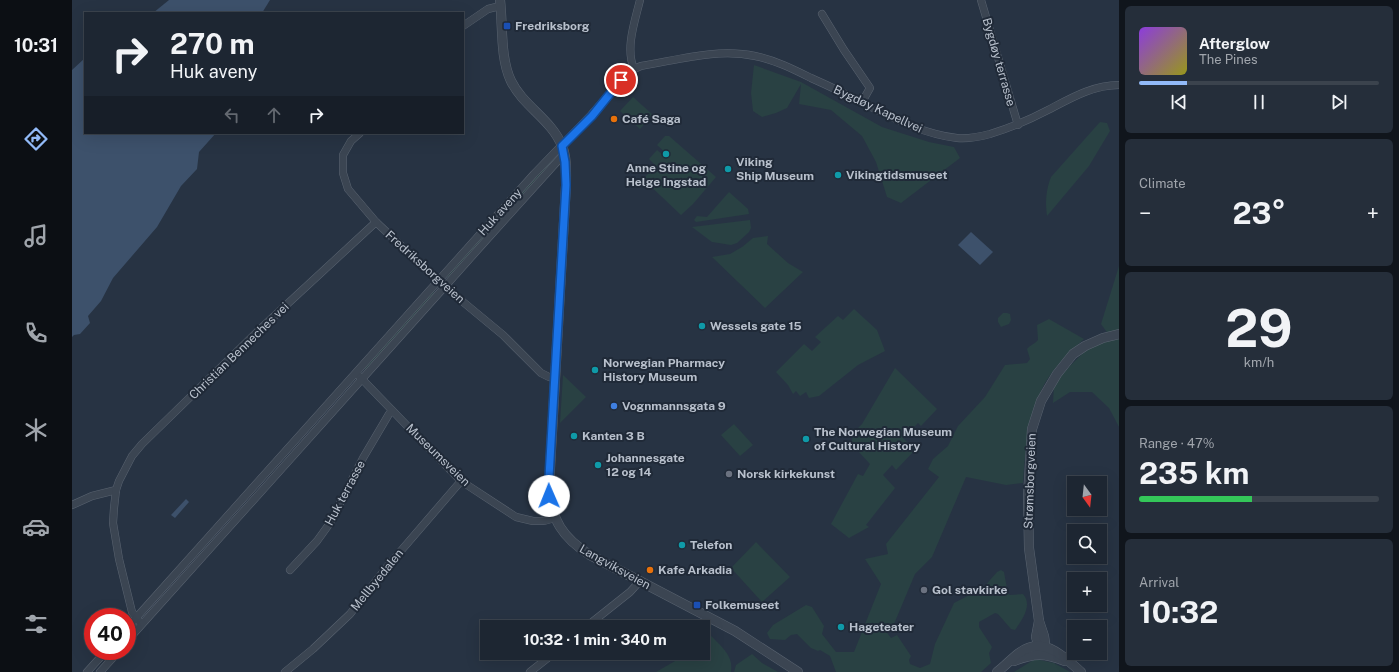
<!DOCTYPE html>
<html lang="en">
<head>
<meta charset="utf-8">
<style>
  body { margin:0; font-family:"Public Sans",sans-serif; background:#252e3a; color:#f1f3f6; height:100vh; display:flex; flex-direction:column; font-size:15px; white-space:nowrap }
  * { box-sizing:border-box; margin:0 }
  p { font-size:13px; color:#a0a5ac }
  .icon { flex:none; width:22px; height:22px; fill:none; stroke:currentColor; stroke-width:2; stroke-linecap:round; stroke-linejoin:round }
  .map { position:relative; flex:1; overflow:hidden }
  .panel { display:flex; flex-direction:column; gap:6px; padding:6px; background:#10151c; width:280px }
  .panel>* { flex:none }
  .banner { position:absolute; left:12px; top:12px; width:380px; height:122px; border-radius:0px; box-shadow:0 4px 16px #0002,0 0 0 1px #3b434d; background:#1d2632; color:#f1f3f6; overflow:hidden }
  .needle { width:26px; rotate:165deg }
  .tools { position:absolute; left:995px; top:476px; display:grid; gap:8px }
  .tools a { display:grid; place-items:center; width:40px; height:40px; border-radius:0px; background:#1d2632; box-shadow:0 4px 16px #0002,0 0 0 1px #3b434d; font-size:20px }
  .speed { position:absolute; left:12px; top:608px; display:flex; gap:8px; font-size:20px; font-weight:700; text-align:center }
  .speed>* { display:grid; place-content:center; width:52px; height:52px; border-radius:50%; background:#1d2632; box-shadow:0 4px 16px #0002,0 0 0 1px #3b434d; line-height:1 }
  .speed .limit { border:6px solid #d22; background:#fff; color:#111 }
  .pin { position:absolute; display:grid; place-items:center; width:34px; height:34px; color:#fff; margin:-17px; border:2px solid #fff; border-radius:50%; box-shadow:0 1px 4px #0007 }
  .me { position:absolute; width:44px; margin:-22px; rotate:359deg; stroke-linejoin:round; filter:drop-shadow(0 0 3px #0008) }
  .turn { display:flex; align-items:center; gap:14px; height:84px; padding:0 20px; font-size:18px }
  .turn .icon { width:52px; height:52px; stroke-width:2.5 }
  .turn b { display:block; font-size:28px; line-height:34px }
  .lanes { display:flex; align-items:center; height:38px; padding:0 20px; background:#0003; justify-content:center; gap:20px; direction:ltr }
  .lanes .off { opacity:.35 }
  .big { font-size:30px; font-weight:700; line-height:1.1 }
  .panel .widget { flex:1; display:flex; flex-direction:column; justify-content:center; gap:6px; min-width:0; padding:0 14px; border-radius:6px; background:#252e3a }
  .panel .dial { align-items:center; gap:0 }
  .dial b { font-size:52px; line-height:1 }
  .song { display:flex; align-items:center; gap:12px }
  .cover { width:48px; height:48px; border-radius:6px; background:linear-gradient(135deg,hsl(270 70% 55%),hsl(60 70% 35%)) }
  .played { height:4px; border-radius:2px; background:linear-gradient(90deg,#92baf8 20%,#3b434d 20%) }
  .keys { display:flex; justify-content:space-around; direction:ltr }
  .heat { display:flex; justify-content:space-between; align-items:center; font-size:22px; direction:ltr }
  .charge { height:6px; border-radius:3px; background:linear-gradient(90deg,#34c759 47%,#3b434d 0) }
  .trip { position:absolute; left:408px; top:620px; width:230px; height:40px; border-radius:0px; background:#1d2632; box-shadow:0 4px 16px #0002,0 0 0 1px #3b434d; font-weight:700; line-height:40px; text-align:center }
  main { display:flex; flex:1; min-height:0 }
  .tab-bar { display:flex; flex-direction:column; width:72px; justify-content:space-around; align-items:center; background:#0c0f14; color:#a0a5ac }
  .tab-bar .icon { width:28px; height:28px }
  .tab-bar .active { color:#92baf8 }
  .tab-bar b { font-size:18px; color:#f1f3f6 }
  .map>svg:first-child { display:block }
  .green { fill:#294143 }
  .water { fill:#3d516b }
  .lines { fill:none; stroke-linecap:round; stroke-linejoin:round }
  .minor-casing { stroke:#596370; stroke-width:8 }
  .tertiary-casing { stroke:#596370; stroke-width:10 }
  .minor { stroke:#3b4552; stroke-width:7 }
  .tertiary { stroke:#3b4552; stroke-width:9 }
  .route-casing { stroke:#114b97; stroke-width:10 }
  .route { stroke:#1a73e8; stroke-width:7 }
  .transit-dot { fill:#1a4fb4; stroke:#202a38; stroke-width:1.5 }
  .food-dot { fill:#e8710a; stroke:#202a38; stroke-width:1.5 }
  .culture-dot { fill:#0f9aa8; stroke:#202a38; stroke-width:1.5 }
  .shop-dot { fill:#3f7fe0; stroke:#202a38; stroke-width:1.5 }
  .worship-dot { fill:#6b7280; stroke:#202a38; stroke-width:1.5 }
  .labels { text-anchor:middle; stroke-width:4; stroke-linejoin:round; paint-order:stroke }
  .poi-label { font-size:12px; font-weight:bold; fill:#b8c0cc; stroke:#202a38; text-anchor:start }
  .street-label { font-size:12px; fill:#b8c0cc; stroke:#202a38 }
</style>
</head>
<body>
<main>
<nav class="tab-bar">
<b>10:31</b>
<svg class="icon active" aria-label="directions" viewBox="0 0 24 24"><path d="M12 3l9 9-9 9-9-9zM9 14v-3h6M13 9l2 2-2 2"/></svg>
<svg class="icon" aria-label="music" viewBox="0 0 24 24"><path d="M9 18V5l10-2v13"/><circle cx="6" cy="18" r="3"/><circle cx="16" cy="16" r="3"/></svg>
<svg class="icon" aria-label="phone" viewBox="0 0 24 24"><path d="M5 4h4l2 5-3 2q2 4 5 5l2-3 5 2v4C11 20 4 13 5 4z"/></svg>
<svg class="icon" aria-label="climate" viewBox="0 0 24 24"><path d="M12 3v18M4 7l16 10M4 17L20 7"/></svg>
<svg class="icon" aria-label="car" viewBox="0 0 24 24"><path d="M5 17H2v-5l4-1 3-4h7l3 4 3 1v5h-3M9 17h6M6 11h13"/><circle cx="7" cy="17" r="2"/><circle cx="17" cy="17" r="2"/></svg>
<svg class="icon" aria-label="filters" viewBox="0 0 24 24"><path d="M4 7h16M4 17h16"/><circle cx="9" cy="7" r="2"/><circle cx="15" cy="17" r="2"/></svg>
</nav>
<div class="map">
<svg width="1047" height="672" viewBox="0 0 1047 672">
  <rect width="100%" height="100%" fill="#273343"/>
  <g class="green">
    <path d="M682 65 729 82 810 127 857 142 882 147 888 158 829 203 815 197 804 162 790 136 759 110 727 104 729 84 715 108 704 113 690 117 681 111 679 93Z"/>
    <path d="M561 97 581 115 568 129 548 111Z"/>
    <path d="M1028 122 1035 123 1038 131 1017 166 975 216C973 202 974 190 979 177Z"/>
    <path d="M593 136H597L644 177 621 204 609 215 571 179 584 166 577 159 585 150 593 157 595 154 585 145Z"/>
    <path d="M477 162 479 163 376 277 375 276Z"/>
    <path d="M657 192 676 209 677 214 624 222 622 220 625 216 635 217Z"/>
    <path d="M678 220 679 228 677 232 665 243 659 245 640 242 620 227Z"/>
    <path d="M696 236 695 244 716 263 731 272 693 308 640 257 658 254 670 247 681 238Z"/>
    <path d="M1047 266V427L1037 408 1020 392H998L981 403 982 385 989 375 1013 351 1039 338 1029 324Z"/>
    <path d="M361 292 363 293 293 370V368Z"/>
    <path d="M782 309 805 330 813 351 786 365 747 396 737 398 734 392 728 396 724 391 721 394 716 385 704 372 732 344 740 351 749 342 743 337 766 316 771 320Z"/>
    <path d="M931 313H935L938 314 939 320 937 324 929 327 926 322V318Z"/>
    <path d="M977 319 1012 339C998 352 983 366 973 383 957 412 953 450 951 483L934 485 894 477 860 557 843 574 822 624 813 630 819 638 825 635 839 656 837 660 838 664 848 668 858 664 863 644 882 603 911 588 925 572 929 570 932 572 936 594 938 595 951 594C961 605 950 620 943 630L939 629 926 614 923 613 907 622V627L920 647 917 653 919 663 909 672H764L758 656 748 650 746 651 739 648 725 634 719 635 713 640 698 639 695 633 701 625 734 605 740 607 752 626 750 634 764 652H782L809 584 793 559 816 554 814 544 867 477 856 469 861 459 876 446 886 426 913 397 933 365 955 363 958 359 955 349C958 345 963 344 966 340L965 325Z"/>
    <path d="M823 368 865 409 849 426 846 423 831 438 843 450 824 470 820 465 811 475 823 488 794 525 797 527 777 538 759 524 786 474 791 476 798 464 786 451 778 448 782 432 790 424Z"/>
    <path d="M491 375 514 397 488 423Z"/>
    <path d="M662 424 681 445 668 456 649 435Z"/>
    <path d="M684 542 718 577 690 602 659 568Z"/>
    <path d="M638 635C649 646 662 656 659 672H584L617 653H631V645Z"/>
    <path d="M680 654 690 663 706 672H662L664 665Z"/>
    <path d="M963 659 982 663 998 672H942Z"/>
  </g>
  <g class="water">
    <path d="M97 0H198L190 13H81Z"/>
    <path d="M13 58V133H144L127 152 125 169 109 186 85 227 41 278 29 301 16 316 18 323 8 334 2 335 0 337V70Z"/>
    <path d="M899 232 921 252 908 265 886 245Z"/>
    <path d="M114 499 117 502 103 518 99 515Z"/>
  </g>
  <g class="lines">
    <defs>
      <g id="minor">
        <path d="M909 0 946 125"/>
        <path d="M750 14 772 50 798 88 790 102"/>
        <path d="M391 26 416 9 428 6"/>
        <path d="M562 69C553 48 563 21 568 0"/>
        <path d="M288 133 279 141 271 155V173L276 189 304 222 373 287 431 335 469 373 477 377 483 378"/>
        <path d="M287 376 344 435 389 481 444 517 461 521H472L483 518"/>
        <path d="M0 505 20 496 44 490"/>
        <path d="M218 570 245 541 258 523 291 458 317 414 320 411"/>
        <path d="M67 621 60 612 47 559 41 523 42 508 44 490 47 481 60 456 70 444 185 332 304 222"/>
        <path d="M514 627 558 592 568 581"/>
        <path d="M55 628 462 174 519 115 549 81 562 69 569 66C606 60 645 48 683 56 703 60 721 69 739 78 757 86 774 94 791 103 821 118 851 134 885 138 895 139 907 137 918 134 938 128 957 120 976 110 999 98 1021 85 1047 85"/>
        <path d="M55 641 368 292 409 246 492 154"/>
        <path d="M15 672 34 651"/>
        <path d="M28 672 47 651"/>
        <path d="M213 672 241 649 278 614 315 567 389 481"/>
        <path d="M458 672 482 653"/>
      </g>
      <g id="tertiary">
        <path d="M428 0C431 26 428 58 439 81 451 106 480 120 490 146 495 158 494 172 494 185L477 487C479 520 491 538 518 555L663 631 726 672"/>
        <path d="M967 621 964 637 968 651"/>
        <path d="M969 654 973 647V643L972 636 967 621 957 548 956 496 960 429 969 401 985 374 1001 354 1013 346 1031 338 1047 334"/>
        <path d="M942 661C962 653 973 653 993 661"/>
        <path d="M925 672C933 666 939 659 947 653 972 635 991 656 1009 672"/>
      </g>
    </defs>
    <use href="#minor" class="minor-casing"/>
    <use href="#tertiary" class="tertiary-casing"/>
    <use href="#minor" class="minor"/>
    <use href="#tertiary" class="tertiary"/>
  </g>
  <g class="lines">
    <defs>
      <path id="route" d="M477 496V477L494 185 493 162 490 146 520 116 549 80"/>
    </defs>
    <use href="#route" class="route-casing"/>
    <use href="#route" class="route"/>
  </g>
  <g class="transit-dot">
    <rect x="431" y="22" width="8" height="8" rx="2"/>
    <rect x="621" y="601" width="8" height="8" rx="2"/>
  </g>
  <g class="food-dot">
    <circle cx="542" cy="119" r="4"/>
    <circle cx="578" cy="570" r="4"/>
  </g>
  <g class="culture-dot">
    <circle cx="594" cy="154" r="4"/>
    <circle cx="656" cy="169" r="4"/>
    <circle cx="766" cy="175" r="4"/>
    <circle cx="630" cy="326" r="4"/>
    <circle cx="523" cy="370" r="4"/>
    <circle cx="502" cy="436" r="4"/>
    <circle cx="734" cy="439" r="4"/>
    <circle cx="526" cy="465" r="4"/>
    <circle cx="610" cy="545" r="4"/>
    <circle cx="769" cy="627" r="4"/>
  </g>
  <circle class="shop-dot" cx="542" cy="406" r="4"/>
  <g class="worship-dot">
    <circle cx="657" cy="474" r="4"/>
    <circle cx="852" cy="590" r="4"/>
  </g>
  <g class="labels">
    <g class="poi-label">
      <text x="443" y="30">Fredriksborg</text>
      <text x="550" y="123">Café Saga</text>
      <text x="664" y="166">Viking<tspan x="664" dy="14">Ship Museum</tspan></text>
      <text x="594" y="172" text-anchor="middle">Anne Stine og<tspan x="594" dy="14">Helge Ingstad</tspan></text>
      <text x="774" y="179">Vikingtidsmuseet</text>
      <text x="638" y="330">Wessels gate 15</text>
      <text x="531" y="367">Norwegian Pharmacy<tspan x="531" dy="14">History Museum</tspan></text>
      <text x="550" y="410">Vognmannsgata 9</text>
      <text x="742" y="436">The Norwegian Museum<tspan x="742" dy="14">of Cultural History</tspan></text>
      <text x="510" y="440">Kanten 3 B</text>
      <text x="534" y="462">Johannesgate<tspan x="534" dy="14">12 og 14</tspan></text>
      <text x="665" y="478">Norsk kirkekunst</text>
      <text x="618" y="549">Telefon</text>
      <text x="586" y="574">Kafe Arkadia</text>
      <text x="860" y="594">Gol stavkirke</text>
      <text x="633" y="609">Folkemuseet</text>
      <text x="777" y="631">Hageteater</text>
    </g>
    <g class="street-label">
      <text transform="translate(927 62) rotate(74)" y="4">Bygdøy terrasse</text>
      <text transform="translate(806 109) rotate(25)" y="4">Bygdøy Kapellvei</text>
      <text transform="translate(428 212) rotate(-48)" y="4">Huk aveny</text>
      <text transform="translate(353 267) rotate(42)" y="4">Fredriksborgveien</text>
      <text transform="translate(167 351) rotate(-44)" y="4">Christian Benneches vei</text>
      <text transform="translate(366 455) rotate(44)" y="4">Museumsveien</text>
      <text transform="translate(958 481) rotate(-88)" y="4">Strømsborgveien</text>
      <text transform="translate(273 493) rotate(-62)" y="4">Huk terrasse</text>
      <text transform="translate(543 567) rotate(29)" y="4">Langviksveien</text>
      <text transform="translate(305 580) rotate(-51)" y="4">Mellbyedalen</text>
    </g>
  </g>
</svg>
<div class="tools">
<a><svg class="needle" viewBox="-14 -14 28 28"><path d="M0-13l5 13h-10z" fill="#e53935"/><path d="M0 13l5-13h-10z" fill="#a0a5ac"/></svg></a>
<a><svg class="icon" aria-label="search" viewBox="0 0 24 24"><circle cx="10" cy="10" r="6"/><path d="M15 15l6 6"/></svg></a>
<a>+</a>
<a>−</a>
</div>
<div class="speed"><div class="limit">40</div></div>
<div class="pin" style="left:549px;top:80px;background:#d93025"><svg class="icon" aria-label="arrive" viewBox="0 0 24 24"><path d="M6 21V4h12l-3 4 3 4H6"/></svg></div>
<svg class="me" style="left:477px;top:496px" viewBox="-20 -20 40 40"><circle r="19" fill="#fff"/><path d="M0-13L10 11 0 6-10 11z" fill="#1a73e8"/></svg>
<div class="trip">10:32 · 1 min · 340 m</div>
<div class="banner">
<div class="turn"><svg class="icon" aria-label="right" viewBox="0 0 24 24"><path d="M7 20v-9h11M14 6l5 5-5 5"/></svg><div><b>270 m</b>Huk aveny</div></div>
<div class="lanes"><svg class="icon off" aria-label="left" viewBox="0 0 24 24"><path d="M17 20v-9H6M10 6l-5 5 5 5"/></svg><svg class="icon off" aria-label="ahead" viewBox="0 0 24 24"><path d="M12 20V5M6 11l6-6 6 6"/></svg><svg class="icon" aria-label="right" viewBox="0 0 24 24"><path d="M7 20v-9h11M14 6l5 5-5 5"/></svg></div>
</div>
</div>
<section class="panel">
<div class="widget">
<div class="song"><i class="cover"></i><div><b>Afterglow</b><p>The Pines</p></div></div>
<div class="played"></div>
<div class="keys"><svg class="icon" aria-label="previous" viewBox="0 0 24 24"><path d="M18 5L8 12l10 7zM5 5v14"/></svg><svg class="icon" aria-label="pause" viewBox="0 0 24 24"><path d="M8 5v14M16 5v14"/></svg><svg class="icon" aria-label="next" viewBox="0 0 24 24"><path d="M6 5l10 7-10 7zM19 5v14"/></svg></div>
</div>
<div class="widget"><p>Climate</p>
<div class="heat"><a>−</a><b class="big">23°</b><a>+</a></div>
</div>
<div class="widget dial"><b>29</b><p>km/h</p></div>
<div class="widget"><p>Range · 47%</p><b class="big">235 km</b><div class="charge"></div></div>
<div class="widget"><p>Arrival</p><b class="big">10:32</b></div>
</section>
</main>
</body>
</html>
